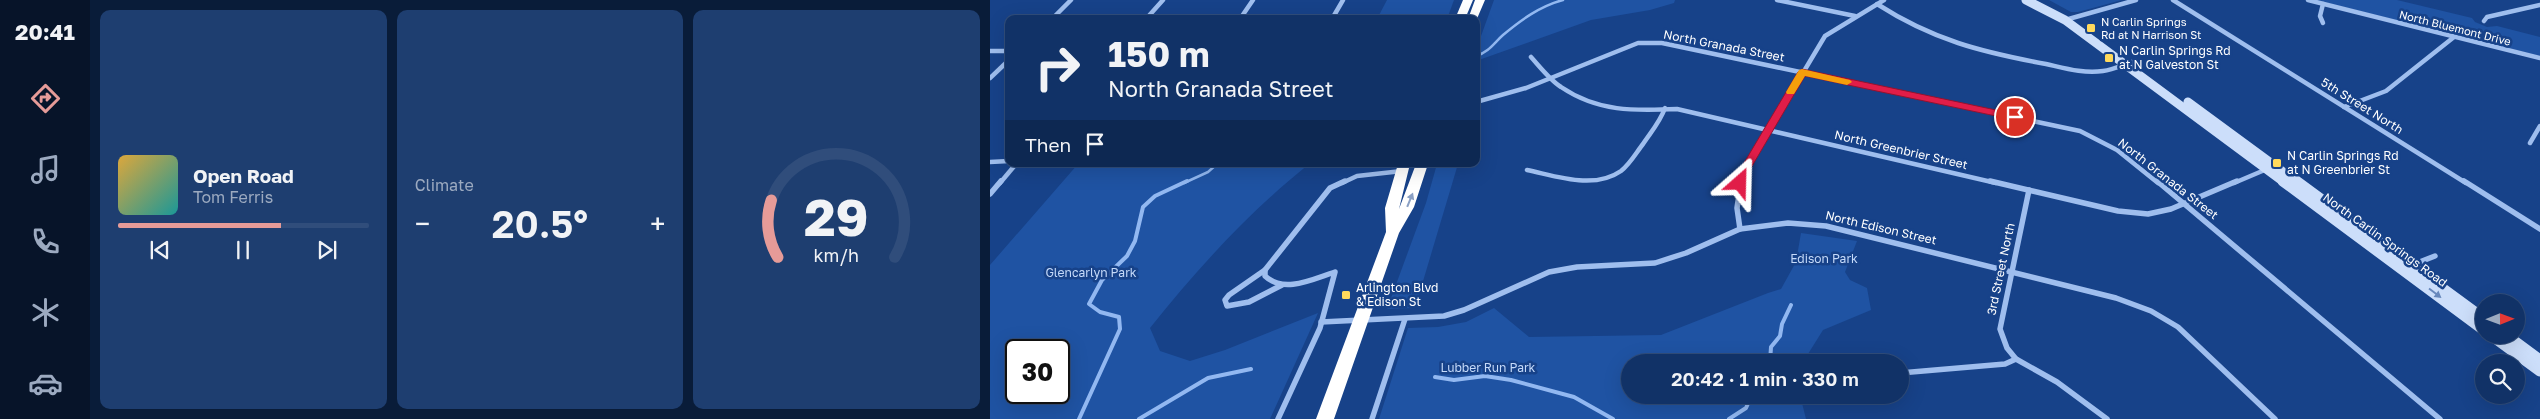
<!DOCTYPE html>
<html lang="en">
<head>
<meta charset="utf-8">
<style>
  body { margin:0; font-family:"Golos Text",sans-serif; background:#1e3e70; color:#f1f3f6; height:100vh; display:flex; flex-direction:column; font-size:19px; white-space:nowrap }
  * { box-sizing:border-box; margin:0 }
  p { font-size:16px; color:#9caac0 }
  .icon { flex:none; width:28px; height:28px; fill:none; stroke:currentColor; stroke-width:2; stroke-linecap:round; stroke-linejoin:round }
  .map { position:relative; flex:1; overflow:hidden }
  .sheet { display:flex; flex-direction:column; gap:10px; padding:10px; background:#091c39; width:900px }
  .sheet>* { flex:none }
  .hud { position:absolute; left:15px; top:15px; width:475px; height:152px; border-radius:10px; box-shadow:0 5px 20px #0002,0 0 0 1px #304d7b; background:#113267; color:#f1f3f6; overflow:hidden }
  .needle { width:32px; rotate:89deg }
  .fabs { position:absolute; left:1485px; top:294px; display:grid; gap:10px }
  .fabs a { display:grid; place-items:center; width:50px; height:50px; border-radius:50%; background:#113267; box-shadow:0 5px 20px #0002,0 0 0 1px #304d7b; font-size:25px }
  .speed { position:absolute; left:15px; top:339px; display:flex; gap:10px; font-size:25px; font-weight:700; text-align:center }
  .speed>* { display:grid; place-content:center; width:65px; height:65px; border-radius:50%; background:#113267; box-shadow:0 5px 20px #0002,0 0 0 1px #304d7b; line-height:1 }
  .speed .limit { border:2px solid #111; border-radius:8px; background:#fff; color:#111 }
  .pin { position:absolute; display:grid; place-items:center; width:42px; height:42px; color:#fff; margin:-21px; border:2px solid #fff; border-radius:50%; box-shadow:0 1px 5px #0007 }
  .me { position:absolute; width:55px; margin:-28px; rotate:25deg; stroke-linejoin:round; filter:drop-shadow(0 0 4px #0008) }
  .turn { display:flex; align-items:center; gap:18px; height:105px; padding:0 20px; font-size:22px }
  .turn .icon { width:65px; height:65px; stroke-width:2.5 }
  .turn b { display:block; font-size:35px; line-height:42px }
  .then { display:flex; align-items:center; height:48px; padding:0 20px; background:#0003; gap:10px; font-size:19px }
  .big { font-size:38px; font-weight:600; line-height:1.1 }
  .sheet .card { flex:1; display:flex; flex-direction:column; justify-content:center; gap:8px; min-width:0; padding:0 18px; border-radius:10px; background:#1e3e70 }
  .sheet .dial { align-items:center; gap:0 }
  .dial svg { height:130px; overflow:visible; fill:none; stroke:#304d7b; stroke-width:7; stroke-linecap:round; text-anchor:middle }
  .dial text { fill:#f1f3f6; stroke:none }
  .song { display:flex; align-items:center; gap:15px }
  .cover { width:60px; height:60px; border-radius:8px; background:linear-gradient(135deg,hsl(40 70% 55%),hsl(180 70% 35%)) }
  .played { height:5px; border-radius:2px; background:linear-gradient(90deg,#e69b98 65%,#304d7b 65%) }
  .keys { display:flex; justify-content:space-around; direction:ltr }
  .heat { display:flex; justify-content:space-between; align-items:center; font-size:28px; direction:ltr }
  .sheet .tiles { flex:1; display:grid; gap:10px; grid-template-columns:repeat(3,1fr) }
  .trip { position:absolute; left:631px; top:354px; width:288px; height:50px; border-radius:25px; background:#113267; box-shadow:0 5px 20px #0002,0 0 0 1px #304d7b; font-weight:600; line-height:50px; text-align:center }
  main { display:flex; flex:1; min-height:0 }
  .menu { display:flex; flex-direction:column; width:90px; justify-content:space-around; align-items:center; background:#071429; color:#9caac0 }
  .menu .icon { width:35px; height:35px }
  .menu .on { color:#e69b98 }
  .menu b { font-size:22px; color:#f1f3f6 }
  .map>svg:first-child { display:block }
  .green { fill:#1f53a3; fill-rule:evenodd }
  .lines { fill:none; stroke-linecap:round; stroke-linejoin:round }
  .stream-far1 { stroke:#92b8f1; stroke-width:2.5 }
  .stream { stroke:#92b8f1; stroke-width:4 }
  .street-far1 { stroke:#9fbeee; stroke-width:4.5 }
  .street { stroke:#9fbeee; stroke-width:5.5 }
  .secondary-far1 { stroke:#ccdefa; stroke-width:9 }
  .secondary { stroke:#ccdefa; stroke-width:11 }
  .highway { fill:#fff; fill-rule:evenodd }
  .oneway { fill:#8ba0c4 }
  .oneway2 { fill:#6888bc }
  .route { fill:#e11d48; stroke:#92132f }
  .slow { fill:#f59e0b }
  .poi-dot { fill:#ffd95c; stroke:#174289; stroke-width:2 }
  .labels { text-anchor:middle; stroke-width:5; stroke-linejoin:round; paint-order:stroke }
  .far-poi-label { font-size:11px; fill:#fff; stroke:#174289; text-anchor:start }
  .far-street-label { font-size:11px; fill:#fff; stroke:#174289 }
  .street-label { font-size:12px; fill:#fff; stroke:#174289 }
  .poi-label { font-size:12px; fill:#fff; stroke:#174289; text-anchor:start }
  .park-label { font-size:12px; fill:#c5dafa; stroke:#174289 }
</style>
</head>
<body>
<main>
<nav class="menu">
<b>20:41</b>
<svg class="icon on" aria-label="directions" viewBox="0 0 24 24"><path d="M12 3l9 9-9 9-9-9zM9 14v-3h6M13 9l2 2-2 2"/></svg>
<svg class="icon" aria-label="music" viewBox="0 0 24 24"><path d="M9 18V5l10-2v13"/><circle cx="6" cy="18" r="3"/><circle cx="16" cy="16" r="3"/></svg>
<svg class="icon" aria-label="phone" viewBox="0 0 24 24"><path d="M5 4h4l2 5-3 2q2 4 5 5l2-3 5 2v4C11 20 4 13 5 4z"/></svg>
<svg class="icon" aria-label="climate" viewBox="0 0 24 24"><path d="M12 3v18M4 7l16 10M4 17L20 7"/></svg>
<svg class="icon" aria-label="car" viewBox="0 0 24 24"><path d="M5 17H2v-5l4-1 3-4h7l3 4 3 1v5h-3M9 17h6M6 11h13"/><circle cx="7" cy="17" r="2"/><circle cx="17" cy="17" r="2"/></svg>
</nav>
<section class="sheet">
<div class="tiles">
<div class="card">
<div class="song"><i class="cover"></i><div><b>Open Road</b><p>Tom Ferris</p></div></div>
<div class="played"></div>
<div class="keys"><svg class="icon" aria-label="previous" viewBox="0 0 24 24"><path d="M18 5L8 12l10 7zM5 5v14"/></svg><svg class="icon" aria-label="pause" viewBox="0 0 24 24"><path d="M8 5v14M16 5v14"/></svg><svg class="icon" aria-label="next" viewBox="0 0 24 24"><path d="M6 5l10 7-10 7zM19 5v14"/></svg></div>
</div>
<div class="card"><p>Climate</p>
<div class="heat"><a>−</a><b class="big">20.5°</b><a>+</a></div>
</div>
<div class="card dial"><svg viewBox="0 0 100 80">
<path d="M14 69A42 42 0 1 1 86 69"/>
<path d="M14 69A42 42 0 0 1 10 34" stroke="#e69b98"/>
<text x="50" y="56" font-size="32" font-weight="700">29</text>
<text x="50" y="72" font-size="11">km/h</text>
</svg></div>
</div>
</section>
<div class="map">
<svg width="1550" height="419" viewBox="0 0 1550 419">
  <rect width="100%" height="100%" fill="#174289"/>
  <g class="green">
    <path d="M397 0H464L457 19H387Z"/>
    <path d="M504 0H685L684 3 660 10 601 20 486 61V50Z"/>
    <path d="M1059 0H1132L1088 12H1081Z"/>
    <path d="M1326 0H1407L1482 18 1485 22 1497 27 1507 26 1550 37V56Z"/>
    <path d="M88 164H319C259 212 208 268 160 328L170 351 200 361 235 350 328 313 280 419H0V265ZM26 350H69V392H26Z"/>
    <path d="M447 164H468L425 308 397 309 436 203Z"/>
    <path d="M811 233 867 241 855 272 860 280 877 288 881 310 833 330 813 362H640V395H810L816 419H389L418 328 448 327 476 322 504 308 539 337 671 335 778 293 791 289 806 262Z"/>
  </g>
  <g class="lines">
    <g class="stream-far1">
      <path d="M486 56C499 52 504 43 513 35 531 20 550 6 573 0"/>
      <path d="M194 183 218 172 227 164"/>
    </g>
    <g class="stream">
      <path d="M780 362 781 347 790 336 792 324 801 305"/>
      <path d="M445 377 464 380 495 376 521 380 584 397 623 419"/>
      <path d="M89 419 130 329 129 317 110 312 99 304 112 280 137 256 145 241 153 207 165 196 197 181"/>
      <path d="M149 419 218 378 261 369"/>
      <path d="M739 419 756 408 760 399 766 395"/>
    </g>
    <g class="street-far1">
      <path d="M787 0 865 16"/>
      <path d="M1183 0 1476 183"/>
      <path d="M1318 0 1550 58"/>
      <path d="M887 4C943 40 991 52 1056 64 1074 68 1094 74 1113 71 1122 70 1133 65 1142 62"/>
      <path d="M1333 4 1330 16 1333 23"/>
      <path d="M62 19 81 0"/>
      <path d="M156 19 173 0"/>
      <path d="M250 19 263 0"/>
      <path d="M342 19 353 0"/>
      <path d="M1075 20 1146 0"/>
      <path d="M1494 21 1497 17 1550 5"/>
      <path d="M0 51H19"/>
      <path d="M541 57C550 67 560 80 571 87 608 112 644 111 687 109L1006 183"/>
      <path d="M0 78 19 60"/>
      <path d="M486 102 536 88 648 43H672L1090 131 1127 150 1168 183"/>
      <path d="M1354 107 1396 91 1464 37"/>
      <path d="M1540 143 1550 126"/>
      <path d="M0 162 19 161"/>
      <path d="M537 170C566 176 604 190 631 171 640 164 646 153 653 144 661 132 670 122 675 108"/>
      <path d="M10 183 26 164"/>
      <path d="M352 183 367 176 412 171"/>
      <path d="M750 183 753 173 835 36 894 0"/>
      <path d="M1244 183 1277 169"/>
    </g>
    <g class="street">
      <path d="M1000 181 1128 211 1158 214 1181 209 1247 181"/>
      <path d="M1167 181 1450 419"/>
      <path d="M1474 181 1550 229"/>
      <path d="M1039 190 1010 329 1017 348 1026 359 1067 382 1117 419"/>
      <path d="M0 194 11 181"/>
      <path d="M750 229 747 208 751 181"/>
      <path d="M1422 265 1445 256"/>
      <path d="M275 270 239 295 235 300 237 306 259 302 292 285"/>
      <path d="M331 322 454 316 474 310 559 272 587 267 665 263 696 253 750 229 798 223 836 226 1126 298 1161 311 1188 327 1285 419"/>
      <path d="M910 373 1015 364 1026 359"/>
      <path d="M288 419 330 328 345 272C323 279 294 294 275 276V270L340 188 355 181"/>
      <path d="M382 419 415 319"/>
    </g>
    <g class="secondary-far1">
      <path d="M1036 0 1075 20 1295 183"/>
      <path d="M1198 102 1308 183"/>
    </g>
    <g class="secondary">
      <path d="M1293 181 1494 330"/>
      <path d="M1306 181 1494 319"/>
      <path d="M1501 335 1550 371"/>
      <path d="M1516 335 1550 360"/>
    </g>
    <g class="highway">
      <path d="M473 0H483L475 19H465Z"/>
      <path d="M485 0H495L486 21V19H478Z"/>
      <path d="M408 164H420L409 209 426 164H438L424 207 409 233 344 419H326L396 232 395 208Z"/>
    </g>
  </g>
  <defs><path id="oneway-solid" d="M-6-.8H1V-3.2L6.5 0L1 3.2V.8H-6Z" transform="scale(1.25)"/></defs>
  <use class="oneway" href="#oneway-solid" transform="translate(420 200) rotate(-68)"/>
  <use class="oneway2" href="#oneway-solid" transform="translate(1445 293) rotate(37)"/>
  <path class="route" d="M812 69 1025 114 1030 117 1025 120 815 76 758 173 754 185H746L744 183 748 173 808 72Z"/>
  <path class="slow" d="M812 69 860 80 862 82 857 85 815 76 804 94H797L796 92 809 70Z"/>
  <g class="poi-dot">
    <rect x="1096" y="23" width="10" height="10" rx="2.5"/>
    <rect x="1114" y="53" width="10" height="10" rx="2.5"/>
    <rect x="1282" y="158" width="10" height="10" rx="2.5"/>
    <rect x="351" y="290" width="10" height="10" rx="2.5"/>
  </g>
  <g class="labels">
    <g class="far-poi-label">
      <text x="1111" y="26">N Carlin Springs<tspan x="1111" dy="13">Rd at N Harrison St</tspan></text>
    </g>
    <g class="far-street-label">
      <text transform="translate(1465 28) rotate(14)" y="4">North Bluemont Drive</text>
    </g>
    <g class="street-label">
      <text transform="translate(734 46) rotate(11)" y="4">North Granada Street</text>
      <text transform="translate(1372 106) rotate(32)" y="4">5th Street North</text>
      <text transform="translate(911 150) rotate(13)" y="4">North Greenbrier Street</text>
      <text transform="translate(1178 179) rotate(38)" y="4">North Granada Street</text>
      <text transform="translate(891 228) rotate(13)" y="4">North Edison Street</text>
      <text transform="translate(1395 240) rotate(36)" y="4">North Carlin Springs Road</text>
      <text transform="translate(1011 269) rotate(-78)" y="4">3rd Street North</text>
    </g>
    <g class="poi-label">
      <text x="1129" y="55">N Carlin Springs Rd<tspan x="1129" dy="14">at N Galveston St</tspan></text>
      <text x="1297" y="160">N Carlin Springs Rd<tspan x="1297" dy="14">at N Greenbrier St</tspan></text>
      <text x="366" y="292">Arlington Blvd<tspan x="366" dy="14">&amp; Edison St</tspan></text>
    </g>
    <g class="park-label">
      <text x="834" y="263">Edison Park</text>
      <text x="101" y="277">Glencarlyn Park</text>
      <text x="498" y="372">Lubber Run Park</text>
    </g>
  </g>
</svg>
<div class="fabs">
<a><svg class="needle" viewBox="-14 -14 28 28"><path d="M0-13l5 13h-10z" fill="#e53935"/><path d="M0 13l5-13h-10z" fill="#9caac0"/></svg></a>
<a><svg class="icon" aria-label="search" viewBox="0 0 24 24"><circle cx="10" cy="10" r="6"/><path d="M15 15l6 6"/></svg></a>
</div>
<div class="speed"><div class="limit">30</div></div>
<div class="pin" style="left:1025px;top:117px;background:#d93025"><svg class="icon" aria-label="arrive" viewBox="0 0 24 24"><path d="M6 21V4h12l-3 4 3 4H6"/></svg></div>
<svg class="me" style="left:750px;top:183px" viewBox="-20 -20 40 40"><path d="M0-17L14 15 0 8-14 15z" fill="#e11d48" stroke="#fff" stroke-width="4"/></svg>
<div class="trip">20:42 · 1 min · 330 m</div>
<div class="hud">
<div class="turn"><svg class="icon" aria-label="right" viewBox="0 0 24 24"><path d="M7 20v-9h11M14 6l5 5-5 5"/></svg><div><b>150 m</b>North Granada Street</div></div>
<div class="then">Then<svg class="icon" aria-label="arrive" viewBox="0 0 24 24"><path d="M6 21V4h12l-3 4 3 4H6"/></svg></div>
</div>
</div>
</main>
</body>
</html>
